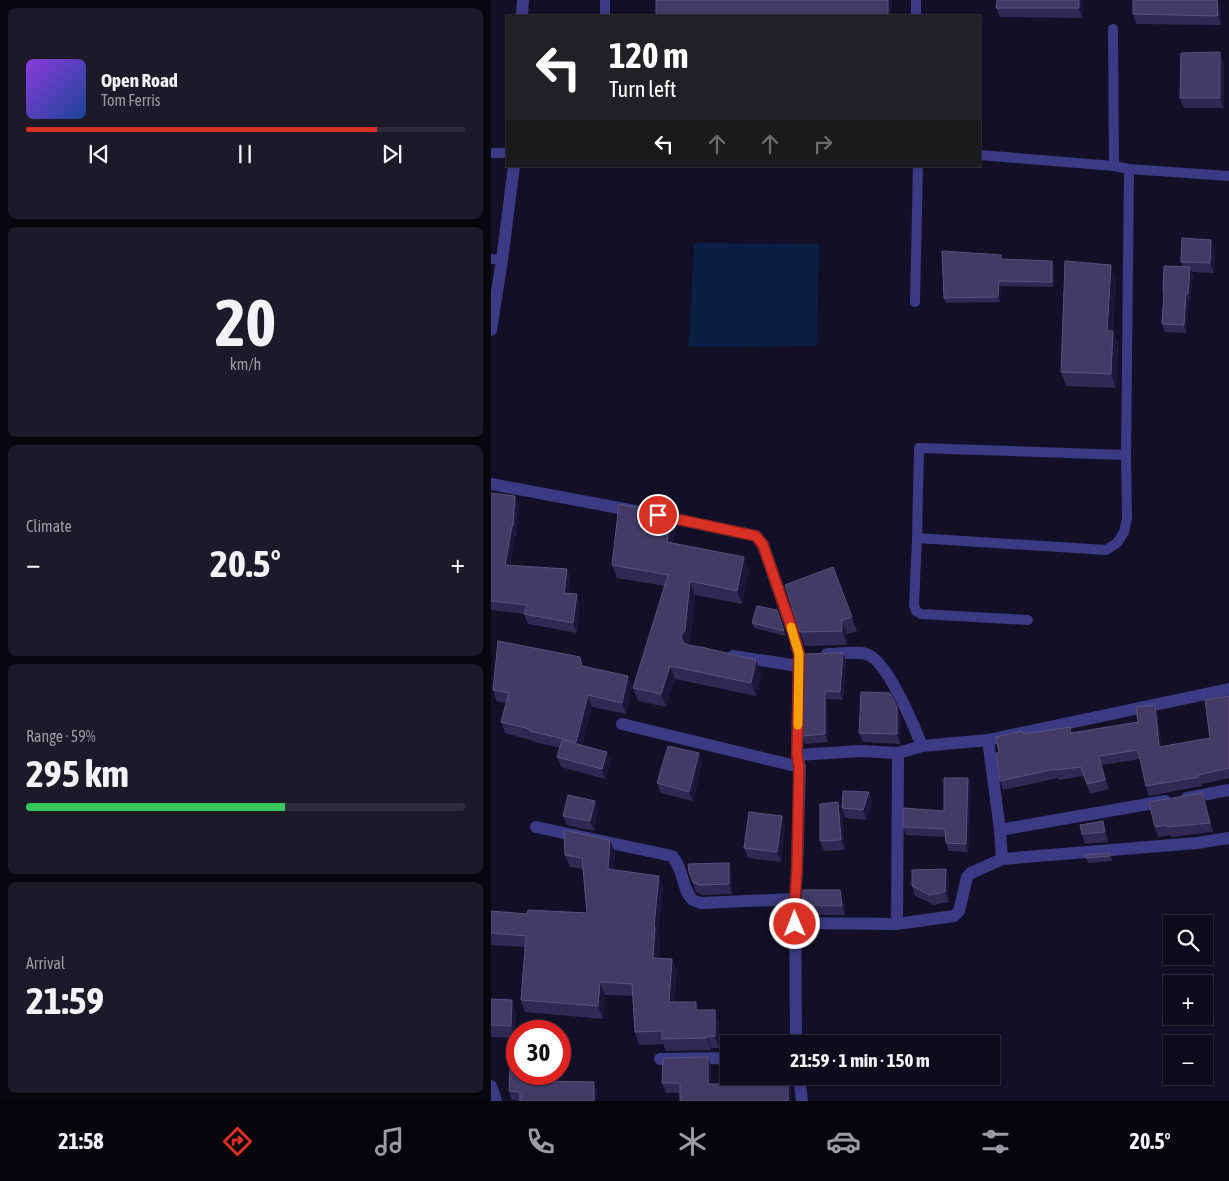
<!DOCTYPE html>
<html lang="en">
<head>
<meta charset="utf-8">
<style>
  body { margin:0; font-family:"Asap Condensed",sans-serif; background:#1c1929; color:#f1f3f6; height:100vh; display:flex; flex-direction:column; font-size:19px; white-space:nowrap }
  * { box-sizing:border-box; margin:0 }
  p { font-size:16px; color:#9b9ba3 }
  .icon { flex:none; width:28px; height:28px; fill:none; stroke:currentColor; stroke-width:2; stroke-linecap:round; stroke-linejoin:round }
  .map { position:relative; flex:1; overflow:hidden }
  .details { display:flex; flex-direction:column; gap:8px; padding:8px; background:#08060f; width:491px }
  .details>* { flex:none }
  .banner { position:absolute; left:15px; top:15px; width:475px; height:152px; border-radius:0px; box-shadow:0 1px 4px #0004,0 0 0 1px #2e2b3b; background:#202124; color:#fff; overflow:hidden }
  .buttons { position:absolute; left:672px; top:915px; display:grid; gap:10px }
  .buttons a { display:grid; place-items:center; width:50px; height:50px; border-radius:0px; background:#0e0b1c; box-shadow:0 1px 4px #0004,0 0 0 1px #2e2b3b; font-size:25px }
  .speed { position:absolute; left:15px; top:1020px; display:flex; gap:10px; font-size:25px; font-weight:700; text-align:center }
  .speed>* { display:grid; place-content:center; width:65px; height:65px; border-radius:50%; background:#0e0b1c; box-shadow:0 1px 4px #0004,0 0 0 1px #2e2b3b; line-height:1 }
  .speed .limit { border:8px solid #d22; background:#fff; color:#111 }
  .pin { position:absolute; display:grid; place-items:center; width:42px; height:42px; color:#fff; margin:-21px; border:2px solid #fff; border-radius:50%; box-shadow:0 1px 5px #0007 }
  .me { position:absolute; width:55px; margin:-28px; rotate:359deg; stroke-linejoin:round; filter:drop-shadow(0 0 4px #0008) }
  .turn { display:flex; align-items:center; gap:18px; height:105px; padding:0 20px; font-size:22px }
  .turn .icon { width:65px; height:65px; stroke-width:2.5 }
  .turn b { display:block; font-size:35px; line-height:42px }
  .lanes { display:flex; align-items:center; height:48px; padding:0 20px; background:#0003; justify-content:center; gap:25px; direction:ltr }
  .lanes .off { opacity:.35 }
  .big { font-size:38px; font-weight:700; line-height:1.1 }
  .details .tile { flex:1; display:flex; flex-direction:column; justify-content:center; gap:8px; min-width:0; padding:0 18px; border-radius:8px; background:#1c1929 }
  .details .dial { align-items:center; gap:0 }
  .dial b { font-size:65px; line-height:1 }
  .song { display:flex; align-items:center; gap:15px }
  .cover { width:60px; height:60px; border-radius:8px; background:linear-gradient(135deg,hsl(270 70% 55%),hsl(220 70% 35%)) }
  .played { height:5px; border-radius:2px; background:linear-gradient(90deg,#d93025 80%,#2e2b3b 80%) }
  .keys { display:flex; justify-content:space-around; direction:ltr }
  .heat { display:flex; justify-content:space-between; align-items:center; font-size:28px; direction:ltr }
  .charge { height:8px; border-radius:4px; background:linear-gradient(90deg,#34c759 59%,#2e2b3b 0) }
  .trip { position:absolute; left:229px; top:1035px; width:280px; height:50px; border-radius:0px; background:#0e0b1c; box-shadow:0 1px 4px #0004,0 0 0 1px #2e2b3b; font-weight:700; line-height:50px; text-align:center }
  .tabs { display:flex; height:80px; justify-content:space-around; align-items:center; background:#06040b; color:#9b9ba3 }
  .tabs .icon { width:35px; height:35px }
  .tabs .current { color:#d93025 }
  .tabs b { font-size:22px; color:#f1f3f6 }
  main { display:flex; flex:1; min-height:0 }
  .map>svg:first-child { display:block }
  .water { fill:#0a1f44 }
  .lines { fill:none; stroke-linecap:round; stroke-linejoin:round }
  .lane { stroke:#3d3a85; stroke-width:10 }
  .street { stroke:#3d3a85; stroke-width:12 }
  .wall { fill:#312854 }
  .shaded-wall { fill:#1d163a }
  .building { fill:#433a66; stroke:#5a527e }
  .route-casing { stroke:#8d1f18; stroke-width:12 }
  .route { stroke:#d93025; stroke-width:9 }
  .slow { stroke:#f59e0b; stroke-width:9 }
</style>
</head>
<body>
<main>
<section class="details">
<div class="tile">
<div class="song"><i class="cover"></i><div><b>Open Road</b><p>Tom Ferris</p></div></div>
<div class="played"></div>
<div class="keys"><svg class="icon" aria-label="previous" viewBox="0 0 24 24"><path d="M18 5L8 12l10 7zM5 5v14"/></svg><svg class="icon" aria-label="pause" viewBox="0 0 24 24"><path d="M8 5v14M16 5v14"/></svg><svg class="icon" aria-label="next" viewBox="0 0 24 24"><path d="M6 5l10 7-10 7zM19 5v14"/></svg></div>
</div>
<div class="tile dial"><b>20</b><p>km/h</p></div>
<div class="tile"><p>Climate</p>
<div class="heat"><a>−</a><b class="big">20.5°</b><a>+</a></div>
</div>
<div class="tile"><p>Range · 59%</p><b class="big">295 km</b><div class="charge"></div></div>
<div class="tile"><p>Arrival</p><b class="big">21:59</b></div>
</section>
<div class="map">
<svg width="738" height="1101" viewBox="0 0 738 1101">
  <rect width="100%" height="100%" fill="#130f26"/>
  <path class="water" d="M203 243 328 244 326 346 198 347Z"/>
  <g class="lines">
    <g class="lane">
      <path d="M114 0V16"/>
      <path d="M425 0V16"/>
      <path d="M622 29 623 166"/>
      <path d="M0 153H16"/>
      <path d="M489 155 623 166 638 169 738 176"/>
      <path d="M0 259 11 260"/>
      <path d="M424 302 427 166"/>
      <path d="M426 538 615 550 626 543 633 532 636 518 635 455 638 169"/>
      <path d="M537 620 430 614 425 611 423 605 426 538 428 448 635 455"/>
    </g>
    <g class="street">
      <path d="M31 16 32 0"/>
      <path d="M0 330 11 260 23 166"/>
      <path d="M0 484 144 511"/>
      <path d="M166 515 265 536 272 545 302 632 308 654 306 755 309 767 306 868 304 899 305 1044"/>
      <path d="M336 654C346 654 366 651 375 654 396 659 423 726 431 746"/>
      <path d="M242 656 308 666"/>
      <path d="M131 724 309 767"/>
      <path d="M497 740 509 830 511 859"/>
      <path d="M306 755 370 751 407 753 431 746 497 740 738 689"/>
      <path d="M696 798 738 790"/>
      <path d="M45 827 181 856C192 867 192 893 202 900 204 901 207 902 210 903L304 899"/>
      <path d="M509 830 674 801"/>
      <path d="M304 923 406 924 407 753"/>
      <path d="M406 924 463 916 468 911 476 877 480 873 511 859 706 843 738 838"/>
      <path d="M169 1059 238 1058"/>
      <path d="M308 1076 311 1101"/>
      <path d="M0 1086 5 1101"/>
    </g>
  </g>
  <g class="wall">
    <path d="M506 0H592L591 18 509 17 505 8Z"/>
    <path d="M728 0 730 25 645 24 642 14Z"/>
    <path d="M733 62V108H693L689 98Z"/>
    <path d="M724 249 723 273 700 272 702 275 699 301H698L695 333 674 332 671 324 673 295 672 291 692 267 690 262Z"/>
    <path d="M512 259 563 266V287L510 286 509 302 455 303 453 298Z"/>
    <path d="M625 278 622 332 627 344 625 388 575 386 570 372Z"/>
    <path d="M0 493 24 496 28 506 25 536H24L19 565 76 569 79 578 77 594 89 604 86 633 37 624 33 614 0 610Z"/>
    <path d="M185 527 182 543 258 570 251 604 204 595 199 643 198 645 270 673 265 696 184 679 175 707 147 701 142 688 174 586 126 578 121 565Z"/>
    <path d="M286 610 295 636 263 628 261 623Z"/>
    <path d="M361 617 366 631 356 634V645L314 646 309 632Z"/>
    <path d="M352 653 355 661 352 700 336 699 337 742 314 744 311 736Z"/>
    <path d="M92 666 137 676 141 687 135 714 101 707 91 745 120 762 114 779 70 767 66 757 69 748 43 742 42 741 14 733 10 722 15 703 6 702 2 690Z"/>
    <path d="M738 696V778L711 784V786L658 796 655 786 649 759 611 765 618 789 599 794 593 776 568 780 567 778 512 790 509 781 508 753 531 731 532 734 581 733 647 722 667 715 670 747 719 738Z"/>
    <path d="M406 707 410 716 409 744 372 742 368 733Z"/>
    <path d="M211 763 202 801 170 793 166 783Z"/>
    <path d="M480 786 477 852 458 851 455 843 454 837 415 835 412 827 453 811Z"/>
    <path d="M378 792 381 802 375 820 354 818 351 808Z"/>
    <path d="M711 793 715 802 722 832 680 837 679 835 667 837 664 827Z"/>
    <path d="M107 810 103 831 76 825 72 816Z"/>
    <path d="M351 812 354 850 333 851 329 841Z"/>
    <path d="M294 825 290 862 257 858 253 848Z"/>
    <path d="M615 831 617 842 594 844 591 834Z"/>
    <path d="M124 852 122 870 172 888 167 935 169 939 168 958 186 971 183 1002 208 1010 228 1022V1048H220V1050L175 1051 172 1044 148 1045 144 1032 142 996 114 995 112 1019 34 1012 30 1000 34 947 0 945V911L36 914 96 913 92 869 79 867 74 855Z"/>
    <path d="M619 853 621 861 597 863 595 858Z"/>
    <path d="M455 869 458 879V902L443 905 424 896 421 886Z"/>
    <path d="M198 872 241 873V894L211 895 205 892Z"/>
    <path d="M353 900 354 915H314L311 905Z"/>
    <path d="M0 999 25 1012 24 1038 0 1037Z"/>
    <path d="M220 1066V1084H271V1076H300V1101H189V1093H175L171 1083Z"/>
    <path d="M26 1074H55L57 1081 106 1091 29 1101 21 1100 18 1091Z"/>
  </g>
  <g class="shaded-wall">
    <path d="M397 0H401L400 16H397Z"/>
    <path d="M588 0H592L591 18 588 8Z"/>
    <path d="M726 0H728L730 25 727 16Z"/>
    <path d="M729 52 733 62V108L729 98Z"/>
    <path d="M720 240 724 249 723 273 719 263Z"/>
    <path d="M561 261 563 266V287L561 282Z"/>
    <path d="M620 265 625 278 622 332 627 344 625 388 620 374 616 331Z"/>
    <path d="M699 267 702 275 699 301 697 294Z"/>
    <path d="M508 281 510 286 509 302 507 297Z"/>
    <path d="M695 293 698 301 695 333 693 325Z"/>
    <path d="M24 496 28 506 25 536 22 526Z"/>
    <path d="M180 514 185 527 180 556 176 542Z"/>
    <path d="M21 526 24 536 18 574 14 565Z"/>
    <path d="M253 557 258 570 251 604 246 591Z"/>
    <path d="M76 569 79 578 76 603 73 593Z"/>
    <path d="M199 581 204 595 199 643 195 649 190 636Z"/>
    <path d="M86 594 89 604 86 633 82 623Z"/>
    <path d="M351 620 356 634V645L351 631Z"/>
    <path d="M352 653 355 661 352 700 349 692Z"/>
    <path d="M265 660 270 673 265 696 260 683Z"/>
    <path d="M179 666 184 679 175 707 170 694Z"/>
    <path d="M137 676 141 687 135 714 131 703Z"/>
    <path d="M334 691 336 699 337 742 334 734Z"/>
    <path d="M97 695 101 707 89 753 85 742Z"/>
    <path d="M664 705 667 715 671 756 668 747Z"/>
    <path d="M406 707 410 716 409 744 406 734Z"/>
    <path d="M116 752 120 762 114 779 111 769Z"/>
    <path d="M208 753 211 763 202 801 198 792Z"/>
    <path d="M608 756 611 765 618 789 614 780Z"/>
    <path d="M477 778 480 786 477 852 475 844Z"/>
    <path d="M378 792 381 802 375 820 372 810Z"/>
    <path d="M711 793 715 802 722 832 719 823Z"/>
    <path d="M104 801 107 810 103 831 99 821Z"/>
    <path d="M347 802 351 812 354 850 350 840Z"/>
    <path d="M291 816 294 825 290 862 286 852Z"/>
    <path d="M612 821 615 831 617 842 614 832Z"/>
    <path d="M119 840 124 852 121 881 117 869Z"/>
    <path d="M238 863 241 873V894L238 884Z"/>
    <path d="M455 869 458 879V902L454 892Z"/>
    <path d="M168 876 172 888 167 935 169 939 167 970 162 958 163 926Z"/>
    <path d="M349 890 353 900 354 915 351 906Z"/>
    <path d="M181 959 186 971 183 1014 178 1002Z"/>
    <path d="M109 982 114 995 112 1019 107 1006Z"/>
    <path d="M21 1000 25 1012 24 1038 20 1026Z"/>
    <path d="M205 1002 209 1014 205 1010Z"/>
    <path d="M224 1010 228 1022V1048L224 1036Z"/>
    <path d="M216 1036 220 1048V1050L216 1038Z"/>
    <path d="M217 1057 220 1066V1093L217 1084Z"/>
    <path d="M54 1074H55L57 1079V1090L53 1081Z"/>
    <rect x="297" y="1076" width="3" height="25"/>
    <path d="M103 1082 106 1091V1101H103Z"/>
  </g>
  <g class="building">
    <rect x="165" y="0" width="232" height="16"/>
    <path d="M506 0H588V8H505Z"/>
    <path d="M642 0H726L727 16 642 14Z"/>
    <path d="M729 52V98H689L690 53Z"/>
    <path d="M691 238 720 240 719 263 690 262Z"/>
    <path d="M451 251 510 255V259L561 261V282L508 281 507 297 453 298Z"/>
    <path d="M574 261 620 265 616 331H622L620 374 570 372Z"/>
    <path d="M673 266 699 267 697 294 695 293 693 325 671 324 673 291H672Z"/>
    <path d="M0 493 24 496 22 526H21L14 565 76 569 73 593 86 594 82 623 33 614 36 605 0 601Z"/>
    <path d="M128 504 180 514 176 542 253 557 246 591 199 581 194 630 190 636 192 642 197 645 210 647 265 660 260 683 179 666 170 694 142 688 177 575 121 565Z"/>
    <path d="M342 567 361 617 351 620V631L309 632 294 585Z"/>
    <path d="M266 606 286 610 293 631 261 623Z"/>
    <path d="M7 641 89 657 91 666 137 676 131 703 97 695 85 742 39 731V729L10 722 18 693 2 690Z"/>
    <path d="M352 653 349 692 334 691V734L311 736 313 654Z"/>
    <path d="M370 692 399 693 406 707V734L368 733Z"/>
    <path d="M738 696V768L707 775 708 777 655 786 647 750 608 756 614 780 596 784 590 767 564 770V769L509 781 505 753H508L505 737 531 731 532 734 579 727 580 733 647 722 645 707 664 705 668 747 719 738 714 700Z"/>
    <path d="M71 740 116 752 111 769 66 757Z"/>
    <path d="M177 746 208 753 198 792 166 783Z"/>
    <path d="M453 778H477L475 844 455 843 454 829 412 827V808L453 811Z"/>
    <path d="M352 791 378 792 372 810 351 808Z"/>
    <path d="M711 793 719 823 676 827V825L664 827 658 802Z"/>
    <path d="M77 795 104 801 99 821 72 816Z"/>
    <path d="M347 802 350 840 329 841V804Z"/>
    <path d="M258 812 291 816 286 852 253 848Z"/>
    <path d="M612 821 614 832 591 834 589 825Z"/>
    <path d="M73 830 119 840 117 869 168 876 163 926 164 927 162 958 181 959 178 1002H205V1010H224V1036H216V1038L171 1039V1031L144 1032 141 984 109 982 107 1006 30 1000 35 936 0 933V911L36 914 37 910 96 913 91 858 74 855Z"/>
    <path d="M619 853V856L595 858 594 855Z"/>
    <path d="M238 863V884L208 885 202 882 198 872 197 864Z"/>
    <path d="M455 869 454 892 439 895 421 886V870Z"/>
    <path d="M312 890H349L351 906 311 905Z"/>
    <path d="M0 999 21 1000 20 1026 0 1025Z"/>
    <path d="M217 1057V1084H271V1076H297V1101H189V1083H171L172 1058Z"/>
    <path d="M19 1067 26 1068V1074H54L53 1081 103 1082V1101H29V1092L18 1091Z"/>
  </g>
  <g class="lines">
    <defs>
      <path id="route" d="M167 515 265 536 272 545 302 632 308 654 306 755 308 767 306 868 304 900V924"/>
    </defs>
    <use href="#route" class="route-casing"/>
    <use href="#route" class="route"/>
    <path class="slow" d="M300 627 308 654 307 725"/>
  </g>
</svg>
<div class="buttons">
<a><svg class="icon" aria-label="search" viewBox="0 0 24 24"><circle cx="10" cy="10" r="6"/><path d="M15 15l6 6"/></svg></a>
<a>+</a>
<a>−</a>
</div>
<div class="speed"><div class="limit">30</div></div>
<div class="pin" style="left:167px;top:515px;background:#d93025"><svg class="icon" aria-label="arrive" viewBox="0 0 24 24"><path d="M6 21V4h12l-3 4 3 4H6"/></svg></div>
<svg class="me" style="left:304px;top:924px" viewBox="-20 -20 40 40"><circle r="17" fill="#d93025" stroke="#fff" stroke-width="3"/><path d="M0-11L8 9 0 5-8 9z" fill="#fff"/></svg>
<div class="trip">21:59 · 1 min · 150 m</div>
<div class="banner">
<div class="turn"><svg class="icon" aria-label="left" viewBox="0 0 24 24"><path d="M17 20v-9H6M10 6l-5 5 5 5"/></svg><div><b>120 m</b>Turn left</div></div>
<div class="lanes"><svg class="icon" aria-label="left" viewBox="0 0 24 24"><path d="M17 20v-9H6M10 6l-5 5 5 5"/></svg><svg class="icon off" aria-label="ahead" viewBox="0 0 24 24"><path d="M12 20V5M6 11l6-6 6 6"/></svg><svg class="icon off" aria-label="ahead" viewBox="0 0 24 24"><path d="M12 20V5M6 11l6-6 6 6"/></svg><svg class="icon off" aria-label="right" viewBox="0 0 24 24"><path d="M7 20v-9h11M14 6l5 5-5 5"/></svg></div>
</div>
</div>
</main>
<nav class="tabs">
<b>21:58</b>
<svg class="icon current" aria-label="directions" viewBox="0 0 24 24"><path d="M12 3l9 9-9 9-9-9zM9 14v-3h6M13 9l2 2-2 2"/></svg>
<svg class="icon" aria-label="music" viewBox="0 0 24 24"><path d="M9 18V5l10-2v13"/><circle cx="6" cy="18" r="3"/><circle cx="16" cy="16" r="3"/></svg>
<svg class="icon" aria-label="phone" viewBox="0 0 24 24"><path d="M5 4h4l2 5-3 2q2 4 5 5l2-3 5 2v4C11 20 4 13 5 4z"/></svg>
<svg class="icon" aria-label="climate" viewBox="0 0 24 24"><path d="M12 3v18M4 7l16 10M4 17L20 7"/></svg>
<svg class="icon" aria-label="car" viewBox="0 0 24 24"><path d="M5 17H2v-5l4-1 3-4h7l3 4 3 1v5h-3M9 17h6M6 11h13"/><circle cx="7" cy="17" r="2"/><circle cx="17" cy="17" r="2"/></svg>
<svg class="icon" aria-label="filters" viewBox="0 0 24 24"><path d="M4 7h16M4 17h16"/><circle cx="9" cy="7" r="2"/><circle cx="15" cy="17" r="2"/></svg>
<b>20.5°</b>
</nav>
</body>
</html>
